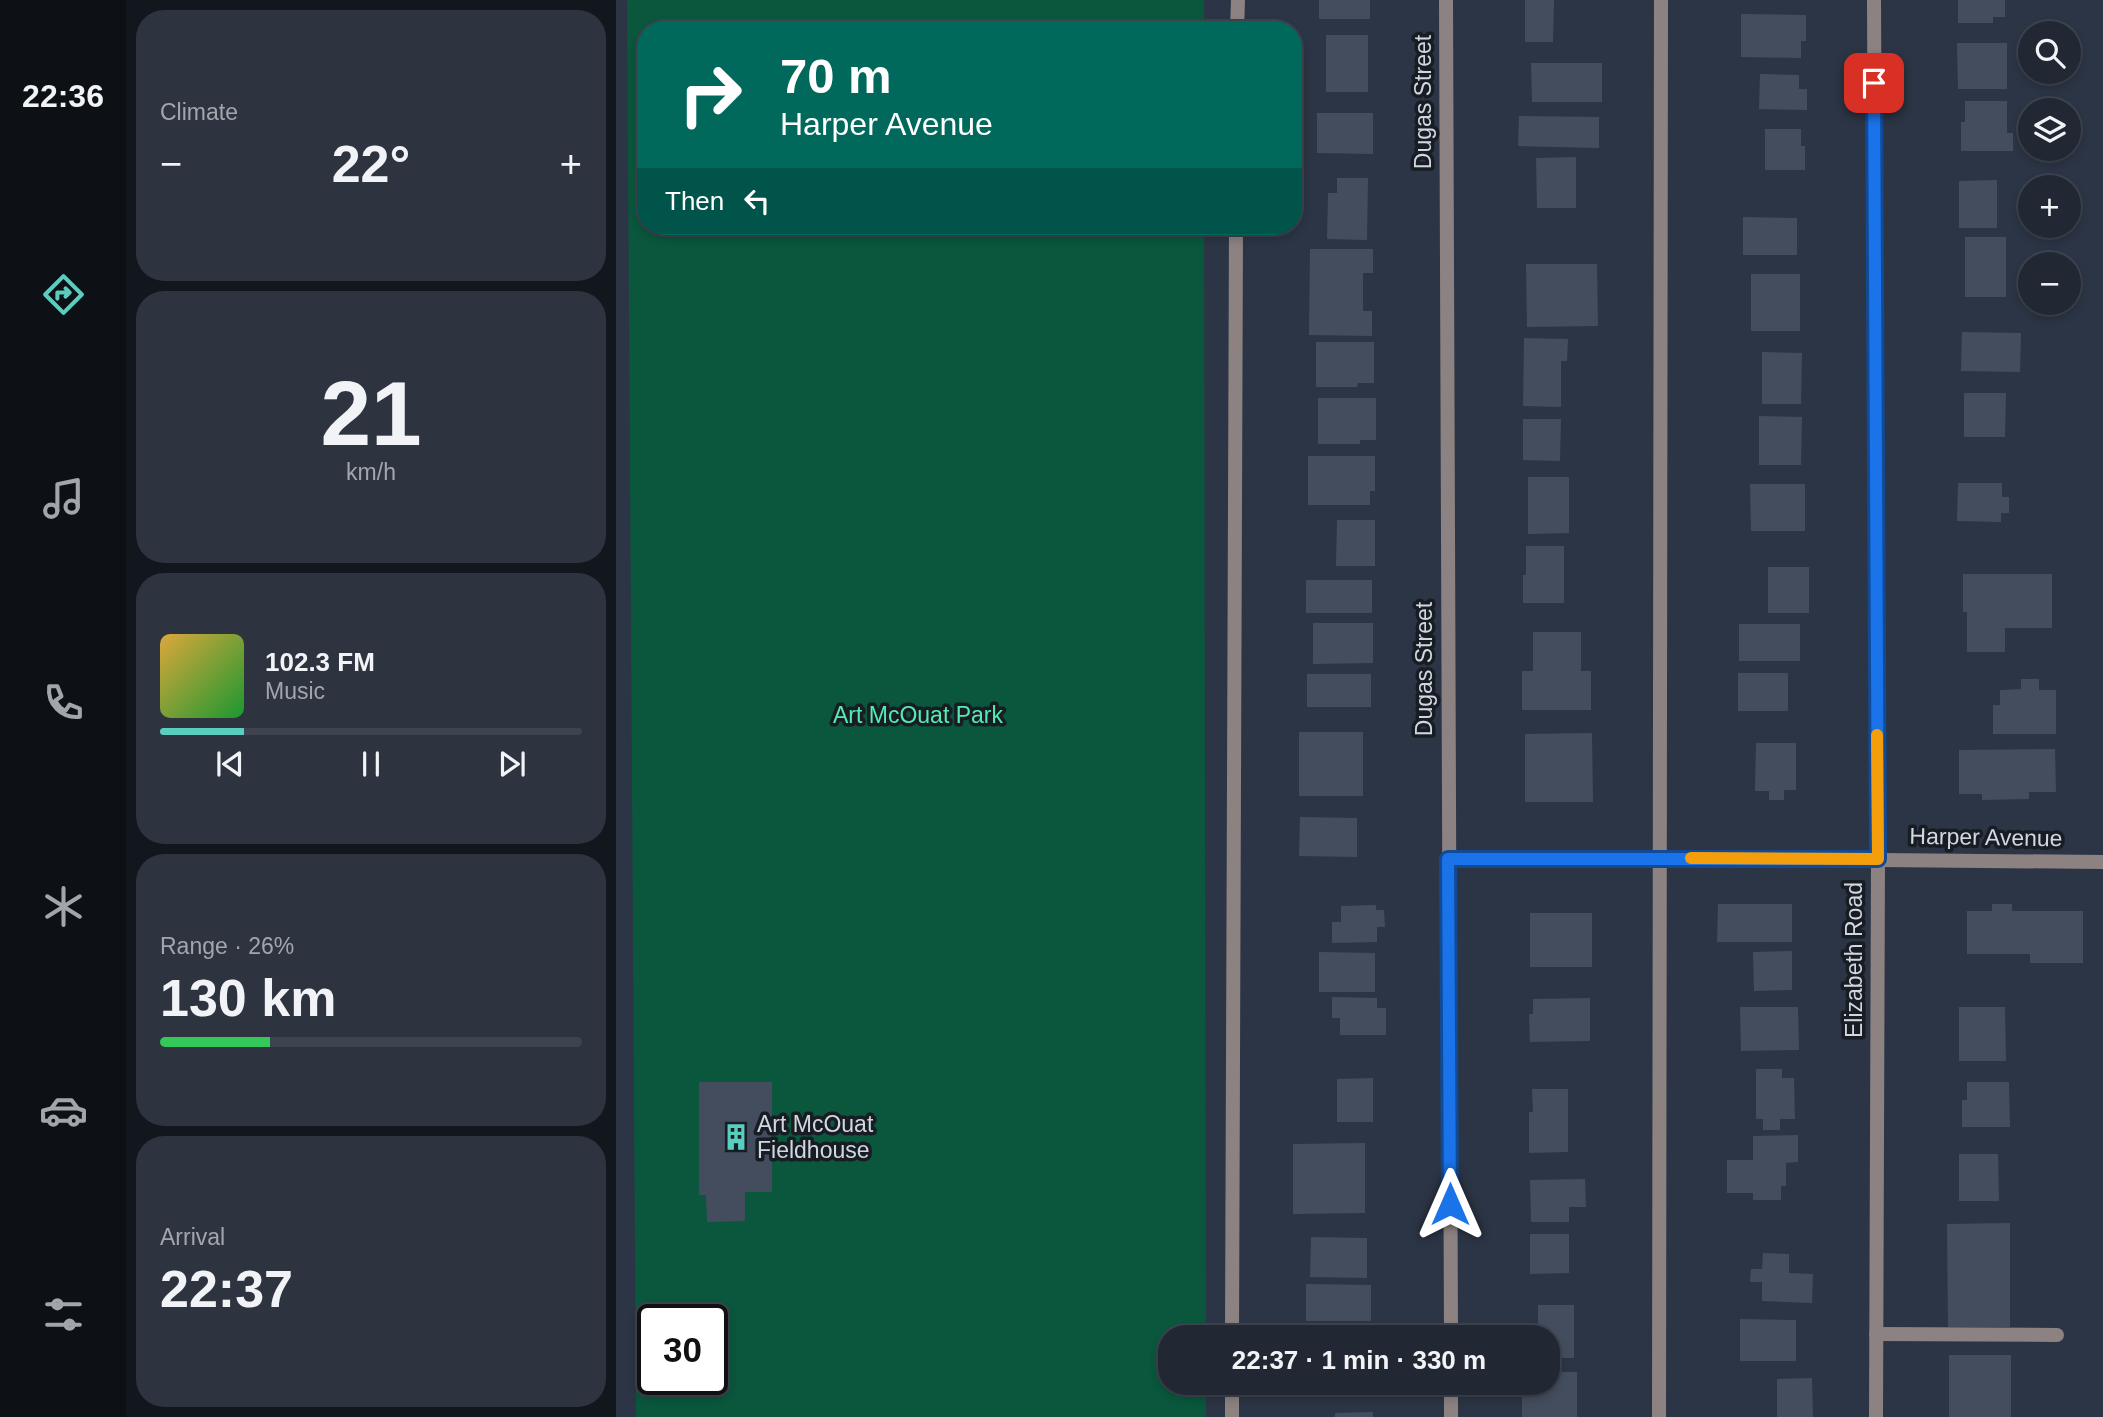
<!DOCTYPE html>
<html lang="en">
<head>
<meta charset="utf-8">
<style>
  body { margin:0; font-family:Arial,sans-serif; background:#2d3440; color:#f1f3f6; height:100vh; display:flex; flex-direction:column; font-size:26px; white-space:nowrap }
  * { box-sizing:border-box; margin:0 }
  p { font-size:23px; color:#a2a6ac }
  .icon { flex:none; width:38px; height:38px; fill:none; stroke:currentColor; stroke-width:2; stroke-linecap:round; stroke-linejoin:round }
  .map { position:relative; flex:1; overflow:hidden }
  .sheet { display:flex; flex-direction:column; gap:10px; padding:10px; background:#12161d; width:490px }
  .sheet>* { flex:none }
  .guide { position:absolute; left:21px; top:21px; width:665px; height:214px; border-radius:28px; box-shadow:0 4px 10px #0003,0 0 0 2px #3e444f; background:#00695c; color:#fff; overflow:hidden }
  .fabs { position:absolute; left:1402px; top:21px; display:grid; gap:14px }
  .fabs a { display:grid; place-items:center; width:63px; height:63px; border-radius:50%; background:#212834; box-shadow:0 4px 10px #0003,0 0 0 2px #3e444f; font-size:35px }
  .speed { position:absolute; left:21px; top:1304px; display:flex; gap:14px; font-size:35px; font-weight:700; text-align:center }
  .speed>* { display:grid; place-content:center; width:91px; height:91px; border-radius:50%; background:#212834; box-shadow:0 4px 10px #0003,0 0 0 2px #3e444f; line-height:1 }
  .speed .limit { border:4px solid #111; border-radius:10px; background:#fff; color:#111 }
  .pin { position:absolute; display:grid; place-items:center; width:60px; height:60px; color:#fff; margin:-30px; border-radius:14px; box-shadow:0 4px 10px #0006 }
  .me { position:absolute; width:77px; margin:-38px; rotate:0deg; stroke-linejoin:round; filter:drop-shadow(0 0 5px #0008) }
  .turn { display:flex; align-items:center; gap:24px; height:147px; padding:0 28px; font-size:32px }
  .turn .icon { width:91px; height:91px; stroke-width:2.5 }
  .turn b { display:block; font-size:49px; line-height:60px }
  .then { display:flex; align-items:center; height:66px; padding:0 28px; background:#0003; gap:14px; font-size:26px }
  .big { font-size:52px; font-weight:700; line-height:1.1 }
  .sheet .card { flex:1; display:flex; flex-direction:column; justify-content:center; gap:10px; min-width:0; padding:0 24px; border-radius:28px; background:#2d3440 }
  .sheet .dial { align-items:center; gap:0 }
  .dial b { font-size:91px; line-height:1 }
  .song { display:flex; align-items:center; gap:21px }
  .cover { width:84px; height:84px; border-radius:10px; background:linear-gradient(135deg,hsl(40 70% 55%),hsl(130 70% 35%)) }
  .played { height:7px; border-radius:4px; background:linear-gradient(90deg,#59cebe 20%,#3e444f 20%) }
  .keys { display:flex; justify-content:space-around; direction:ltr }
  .heat { display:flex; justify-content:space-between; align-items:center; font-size:38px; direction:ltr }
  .charge { height:10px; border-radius:5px; background:linear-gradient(90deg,#34c759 26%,#3e444f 0) }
  .trip { position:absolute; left:542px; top:1325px; width:402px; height:70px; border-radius:28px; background:#212834; box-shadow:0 4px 10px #0003,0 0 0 2px #3e444f; font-weight:700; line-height:70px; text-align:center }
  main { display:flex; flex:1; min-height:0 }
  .tabs { display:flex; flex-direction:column; width:126px; justify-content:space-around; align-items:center; background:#0d1015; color:#a2a6ac }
  .tabs .icon { width:49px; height:49px }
  .tabs .current { color:#59cebe }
  .tabs b { font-size:32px; color:#f1f3f6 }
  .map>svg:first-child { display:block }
  .green { fill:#0a573d; fill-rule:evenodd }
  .building { fill:#444d5e }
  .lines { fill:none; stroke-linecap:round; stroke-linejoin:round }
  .service { stroke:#8d8282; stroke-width:14 }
  .minor { stroke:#8d8282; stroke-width:14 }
  .tertiary { stroke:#8d8282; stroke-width:14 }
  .route-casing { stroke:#114b97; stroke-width:18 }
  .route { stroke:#1a73e8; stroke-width:12 }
  .slow { stroke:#f59e0b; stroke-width:12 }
  .labels { text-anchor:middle; stroke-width:7; stroke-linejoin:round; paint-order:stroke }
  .street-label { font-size:23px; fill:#d1d7e1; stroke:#181c23 }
  .park-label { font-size:23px; fill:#53ebb2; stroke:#181c23 }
  .poi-label { font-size:23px; fill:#d1d7e1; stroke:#181c23; text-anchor:start }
</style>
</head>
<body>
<main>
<nav class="tabs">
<b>22:36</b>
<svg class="icon current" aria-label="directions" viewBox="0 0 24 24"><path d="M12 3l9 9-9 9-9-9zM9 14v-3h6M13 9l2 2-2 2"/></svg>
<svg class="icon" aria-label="music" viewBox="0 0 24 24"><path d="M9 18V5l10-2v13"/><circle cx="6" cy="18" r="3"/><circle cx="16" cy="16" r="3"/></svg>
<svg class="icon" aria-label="phone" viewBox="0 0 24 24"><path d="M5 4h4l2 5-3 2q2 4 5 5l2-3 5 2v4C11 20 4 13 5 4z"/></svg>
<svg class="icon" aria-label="climate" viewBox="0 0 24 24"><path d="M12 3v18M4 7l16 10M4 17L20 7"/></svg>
<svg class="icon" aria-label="car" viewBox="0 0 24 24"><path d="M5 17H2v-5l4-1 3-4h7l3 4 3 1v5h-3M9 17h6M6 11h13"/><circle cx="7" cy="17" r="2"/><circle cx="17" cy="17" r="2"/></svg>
<svg class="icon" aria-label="filters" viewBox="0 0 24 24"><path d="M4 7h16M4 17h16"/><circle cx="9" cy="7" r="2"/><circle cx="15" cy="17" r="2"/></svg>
</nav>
<section class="sheet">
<div class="card"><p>Climate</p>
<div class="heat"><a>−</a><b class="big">22°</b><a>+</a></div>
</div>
<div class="card dial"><b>21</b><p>km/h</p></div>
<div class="card">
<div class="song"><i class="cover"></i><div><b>102.3 FM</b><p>Music</p></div></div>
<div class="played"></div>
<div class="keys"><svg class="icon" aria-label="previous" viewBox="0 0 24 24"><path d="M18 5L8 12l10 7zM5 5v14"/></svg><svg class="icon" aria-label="pause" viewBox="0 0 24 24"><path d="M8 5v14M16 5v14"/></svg><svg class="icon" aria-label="next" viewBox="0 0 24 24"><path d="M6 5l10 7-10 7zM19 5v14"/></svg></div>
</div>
<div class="card"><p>Range · 26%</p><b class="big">130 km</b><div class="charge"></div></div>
<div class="card"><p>Arrival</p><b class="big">22:37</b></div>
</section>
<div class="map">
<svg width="1487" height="1417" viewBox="0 0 1487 1417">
  <rect width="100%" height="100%" fill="#2c3545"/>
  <path class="green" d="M11 0H588V30H30V226H588L590 1337H555V1382L590 1383V1417H20ZM37 1320H96V1379H37Z"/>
  <g class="building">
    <rect x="703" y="0" width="51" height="19"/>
    <path d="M909 0H938L937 42H909Z"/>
    <path d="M1342 0H1389V17H1377V23H1342Z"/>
    <path d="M1125 14 1190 15V41H1185V58L1125 57Z"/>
    <rect x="710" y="35" width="42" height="57"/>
    <path d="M1341 43H1391V89H1342Z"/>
    <path d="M915 63H986V102H916Z"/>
    <path d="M1144 74 1183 75V89H1191V110L1143 109Z"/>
    <path d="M1349 101H1391V133H1397V151H1345V122H1349Z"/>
    <path d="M701 113H757V154L701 153Z"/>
    <path d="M903 116 983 117V148L902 146Z"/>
    <path d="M1149 129H1185V146H1189V170H1149Z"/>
    <path d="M960 157V208H921L920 158Z"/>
    <path d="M721 178H752L751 240 711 239 712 193H721Z"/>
    <path d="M1381 180V228H1343V181Z"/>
    <path d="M1127 217 1181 218V255H1127Z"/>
    <rect x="1349" y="237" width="41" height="60"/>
    <path d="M694 249H757V273H747V311H756V336L693 335Z"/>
    <path d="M910 264H981L982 326 911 327Z"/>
    <rect x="1135" y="274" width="49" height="57"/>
    <path d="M1346 332 1405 333 1404 372 1345 371Z"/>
    <path d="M908 338 952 339 951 361H945V407L907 406Z"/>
    <path d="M700 342H758V383H742L741 387H700Z"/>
    <path d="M1146 352 1186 353 1185 404H1146Z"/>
    <path d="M1348 393H1390L1389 437H1348Z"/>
    <path d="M702 398H760V440H744V444H702Z"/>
    <path d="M1143 416 1186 417 1185 465H1143Z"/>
    <path d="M907 419H945L944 461 907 460Z"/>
    <path d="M692 456H759V491H754V505H692Z"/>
    <path d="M912 477H953V533L912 534Z"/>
    <path d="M1342 483H1386V497H1393V513H1385V522L1341 521Z"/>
    <path d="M1134 484H1189V531H1135Z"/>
    <path d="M721 520H759V566H720Z"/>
    <path d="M910 546H948V603H907V575H910Z"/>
    <rect x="1152" y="567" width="41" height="46"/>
    <path d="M1347 574H1436V628H1389V652H1351V612H1347Z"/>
    <rect x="690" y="580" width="66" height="33"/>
    <path d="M697 623H757V663L697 664Z"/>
    <rect x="1123" y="624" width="61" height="37"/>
    <path d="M917 632H965V671H975V710H906V671H917Z"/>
    <rect x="1122" y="673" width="50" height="38"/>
    <rect x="691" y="674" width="64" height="33"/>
    <path d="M1405 679H1423V690H1440V734H1377V705H1384V690L1405 689Z"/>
    <rect x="683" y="732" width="64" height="64"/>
    <path d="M976 733 977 802H909V734Z"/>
    <path d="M1140 743H1180V790H1168V800H1153V791H1139Z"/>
    <path d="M1439 749 1440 792H1413V799L1366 800V794H1343V750Z"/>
    <path d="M684 817 741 818V857L683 856Z"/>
    <path d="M1102 904H1176V942H1101Z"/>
    <path d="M1376 904H1396V911H1467V963H1414V954H1351V911H1376Z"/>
    <path d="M760 905V910H768L769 927H761V942L716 943V922H725V906Z"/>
    <rect x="914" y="913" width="62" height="54"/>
    <path d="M1176 951V990L1138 991 1137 952Z"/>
    <path d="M703 952 759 953V992H703Z"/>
    <path d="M716 997 761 998V1008H770V1035H724V1018H716Z"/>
    <path d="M974 998V1041L914 1042 913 1014H917V999Z"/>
    <path d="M1124 1007H1182L1183 1050 1125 1051Z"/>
    <path d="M1343 1007H1389L1390 1061H1343Z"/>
    <path d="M1140 1069H1166V1078H1178L1179 1119H1164V1130H1147V1119H1140Z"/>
    <path d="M757 1078V1122H721V1079Z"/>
    <path d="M83 1082H156V1192H129V1221L91 1222 90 1195H83Z"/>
    <path d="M1351 1082H1393L1394 1127H1346V1100H1351Z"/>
    <path d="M916 1089H952V1152L913 1153V1112H917Z"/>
    <path d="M1182 1135V1162L1170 1163V1186H1165V1200H1137V1193H1111V1160H1137V1136Z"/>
    <path d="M749 1143V1213L677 1214V1144Z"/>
    <path d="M1343 1154H1382L1383 1201H1343Z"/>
    <path d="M969 1179 970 1207H953V1222H915L914 1180Z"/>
    <path d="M1394 1223V1327H1332L1331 1224Z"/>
    <path d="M914 1234H953V1273L914 1274Z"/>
    <path d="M695 1237 751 1238V1278L694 1277Z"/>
    <path d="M1147 1253 1173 1254V1273L1197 1274 1196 1303 1146 1301V1282H1134L1135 1269H1146Z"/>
    <path d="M690 1284 755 1285V1321H690Z"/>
    <path d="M922 1305H958V1358H933V1337H917V1327H922Z"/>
    <path d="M1124 1319 1180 1320V1361H1124Z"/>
    <path d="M719 1330 766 1331V1337H719Z"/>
    <rect x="1333" y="1355" width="62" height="62"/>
    <path d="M933 1372H961V1417H906V1382H933Z"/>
    <path d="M1196 1378 1197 1417H1161V1379Z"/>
    <path d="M757 1412V1417H719V1413Z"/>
  </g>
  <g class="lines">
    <g class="service">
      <path d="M621 30 622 0"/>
      <path d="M1260 1334 1441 1335"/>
      <path d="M616 1337 620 226"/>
      <path d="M616 1417V1382"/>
      <path d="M1043 1417 1045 0"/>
    </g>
    <g class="minor">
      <path d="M830 0 835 1337"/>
      <path d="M832 859 1043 858 1487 862"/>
      <path d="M835 1382V1417"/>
    </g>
    <path class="tertiary" d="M1258 0 1262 859 1260 1417"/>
  </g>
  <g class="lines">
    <defs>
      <path id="route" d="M834 1204 832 859H1262L1258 83"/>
    </defs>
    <use href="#route" class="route-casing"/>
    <use href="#route" class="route"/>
    <path class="slow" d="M1075 858 1262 859 1261 735"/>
  </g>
  <defs>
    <symbol id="building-bare" viewBox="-9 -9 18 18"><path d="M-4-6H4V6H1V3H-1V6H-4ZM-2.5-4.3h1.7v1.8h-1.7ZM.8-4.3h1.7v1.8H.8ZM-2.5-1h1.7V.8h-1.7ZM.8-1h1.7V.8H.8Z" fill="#59cebe" stroke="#181c23" stroke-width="2.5" paint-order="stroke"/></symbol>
  </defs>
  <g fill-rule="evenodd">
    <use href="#building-bare" x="101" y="1118" width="38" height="38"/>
  </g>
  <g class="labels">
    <g class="street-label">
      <text transform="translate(807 102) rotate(-90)" y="8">Dugas Street</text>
      <text transform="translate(808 669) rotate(-90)" y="8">Dugas Street</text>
      <text transform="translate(1370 837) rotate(1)" y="8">Harper Avenue</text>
      <text transform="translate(1238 960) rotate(-90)" y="8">Elizabeth Road</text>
    </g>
    <g class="park-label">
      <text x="302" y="723">Art McOuat Park</text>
    </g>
    <g class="poi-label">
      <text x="141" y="1132">Art McOuat<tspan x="141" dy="26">Fieldhouse</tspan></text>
    </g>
  </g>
</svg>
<div class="fabs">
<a><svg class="icon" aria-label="search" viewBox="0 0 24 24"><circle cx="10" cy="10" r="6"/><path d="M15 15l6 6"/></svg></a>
<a><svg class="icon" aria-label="layers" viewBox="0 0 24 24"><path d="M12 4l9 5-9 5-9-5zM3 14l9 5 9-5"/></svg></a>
<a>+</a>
<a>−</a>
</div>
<div class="speed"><div class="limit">30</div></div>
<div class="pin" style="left:1258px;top:83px;background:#d93025"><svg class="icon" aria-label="arrive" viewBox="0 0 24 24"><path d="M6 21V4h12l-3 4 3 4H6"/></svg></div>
<svg class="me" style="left:834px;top:1204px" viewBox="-20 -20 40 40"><path d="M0-17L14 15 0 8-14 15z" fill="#1a73e8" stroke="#fff" stroke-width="4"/></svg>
<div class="trip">22:37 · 1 min · 330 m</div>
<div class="guide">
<div class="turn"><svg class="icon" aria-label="right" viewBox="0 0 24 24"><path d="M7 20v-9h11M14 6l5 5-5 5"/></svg><div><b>70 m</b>Harper Avenue</div></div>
<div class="then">Then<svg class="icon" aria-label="left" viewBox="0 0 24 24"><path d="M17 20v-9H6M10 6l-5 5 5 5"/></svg></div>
</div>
</div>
</main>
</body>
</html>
